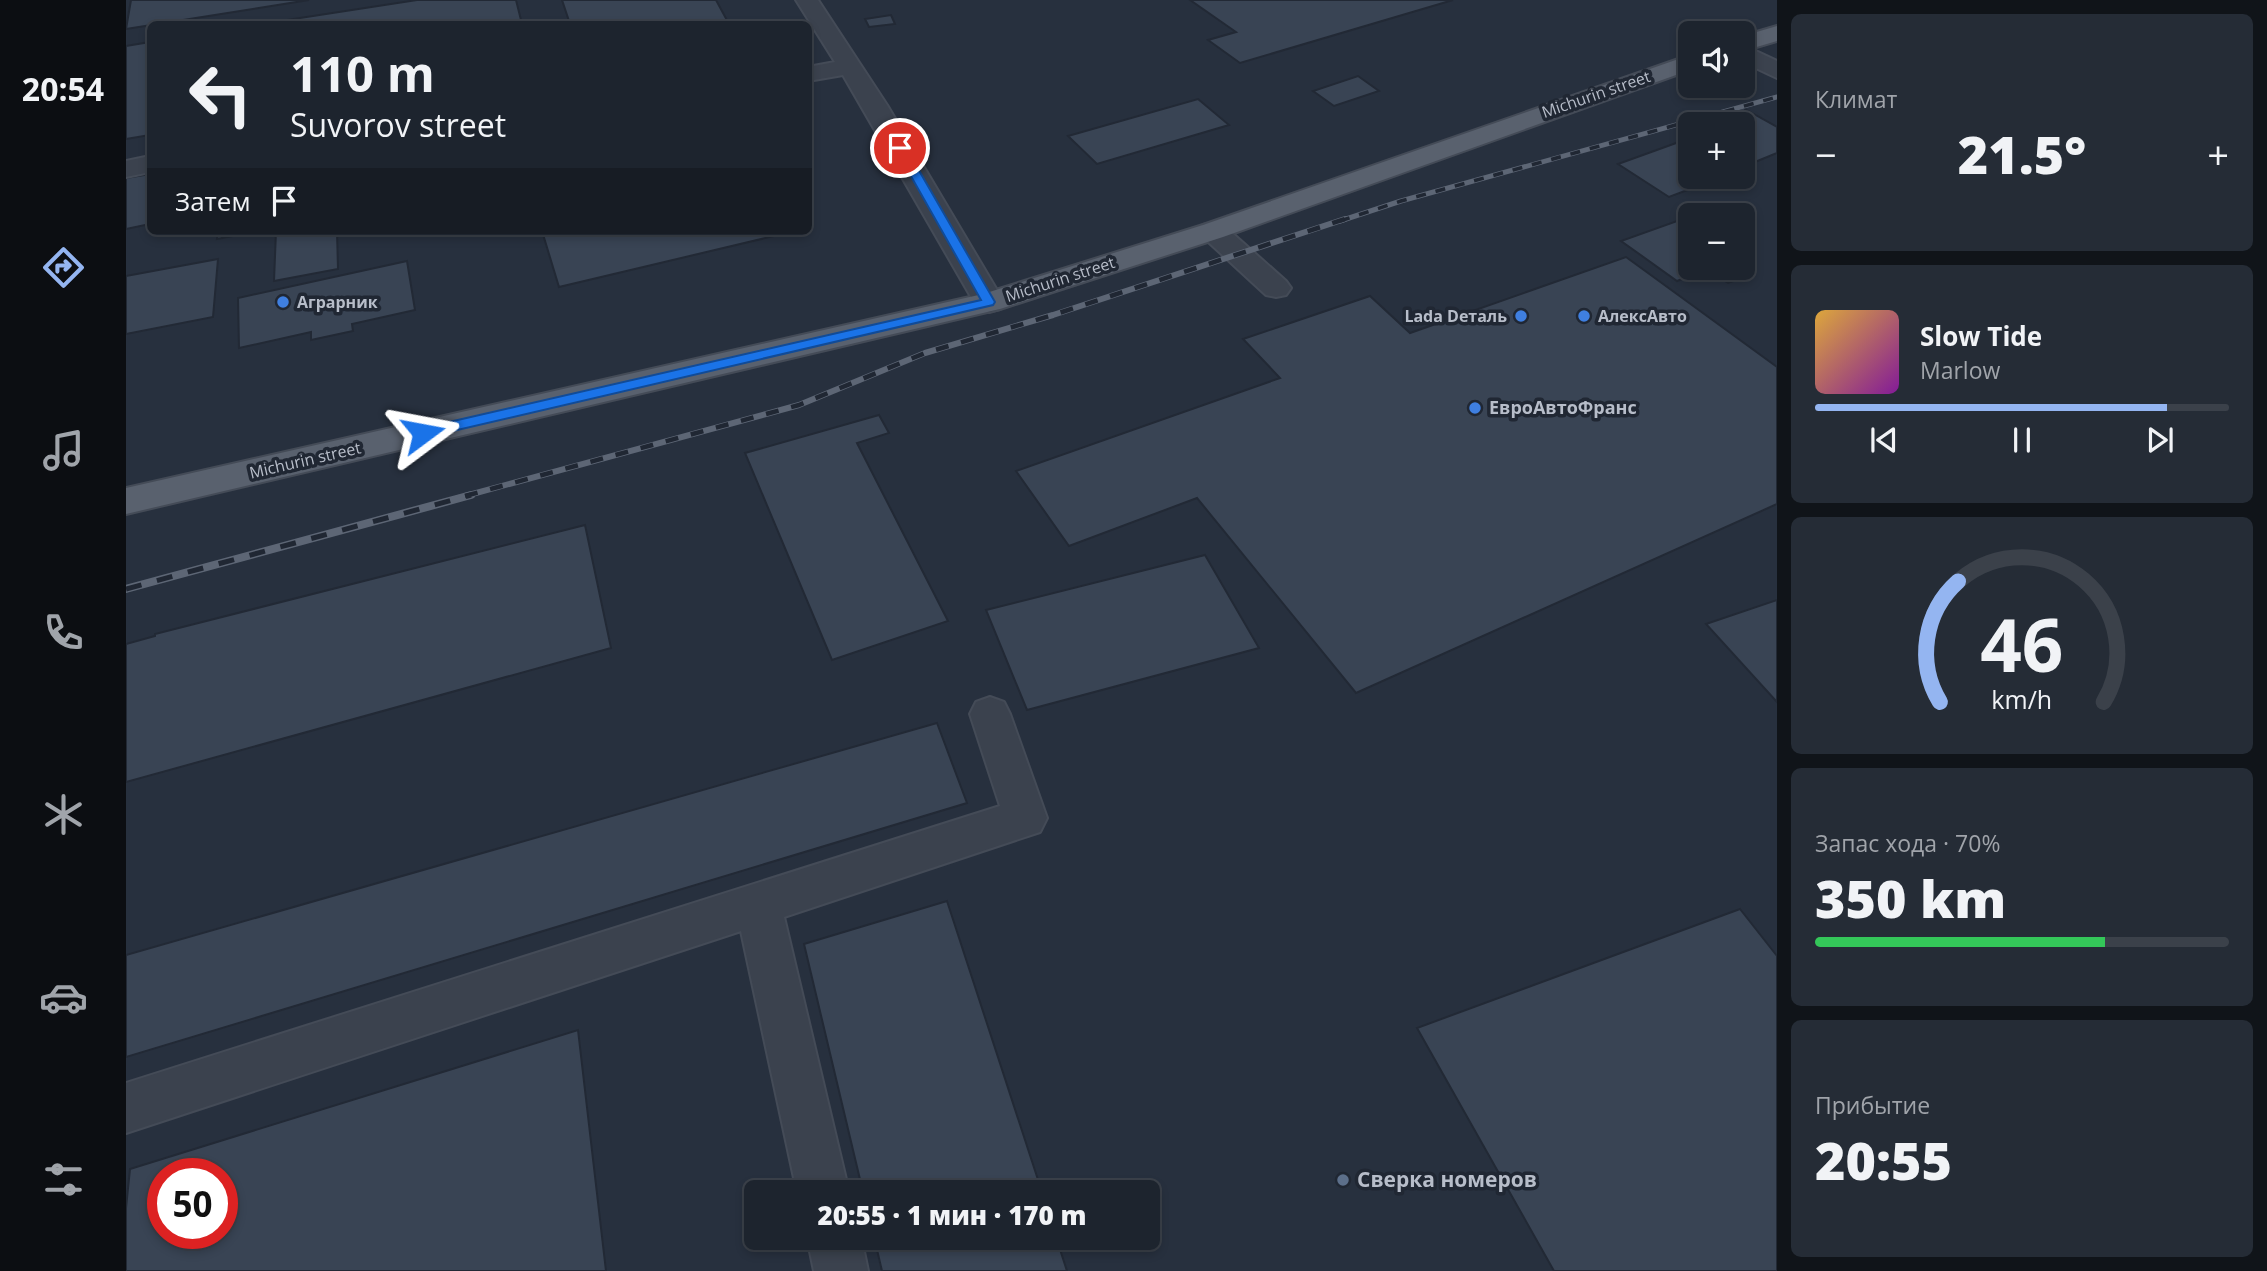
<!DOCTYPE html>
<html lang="ru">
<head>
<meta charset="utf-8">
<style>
  body { margin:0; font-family:"Open Sans",sans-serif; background:#252c36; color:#f1f3f6; height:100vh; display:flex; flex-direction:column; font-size:26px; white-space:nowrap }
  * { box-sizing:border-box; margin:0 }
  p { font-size:23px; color:#a0a4aa }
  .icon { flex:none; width:38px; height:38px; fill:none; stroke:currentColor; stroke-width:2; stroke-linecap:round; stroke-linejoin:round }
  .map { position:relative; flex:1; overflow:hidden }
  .side { display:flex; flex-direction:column; gap:14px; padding:14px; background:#101419; width:490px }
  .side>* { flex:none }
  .hud { position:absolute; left:21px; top:21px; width:665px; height:214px; border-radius:10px; box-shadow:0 4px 10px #0003,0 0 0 2px #3b414a; background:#1d242e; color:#f1f3f6; overflow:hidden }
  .controls { position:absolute; left:1552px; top:21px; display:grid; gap:14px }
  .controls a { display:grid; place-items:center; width:77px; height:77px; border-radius:10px; background:#1d242e; box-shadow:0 4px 10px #0003,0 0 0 2px #3b414a; font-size:35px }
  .speed { position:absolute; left:21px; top:1158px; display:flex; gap:14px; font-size:35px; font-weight:700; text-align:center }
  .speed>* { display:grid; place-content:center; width:91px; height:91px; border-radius:50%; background:#1d242e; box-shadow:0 4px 10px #0003,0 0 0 2px #3b414a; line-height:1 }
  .speed .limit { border:10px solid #d22; background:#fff; color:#111 }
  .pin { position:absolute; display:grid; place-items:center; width:60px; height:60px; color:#fff; margin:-30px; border:4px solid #fff; border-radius:50%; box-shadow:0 2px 7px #0007 }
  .me { position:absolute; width:77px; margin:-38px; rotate:77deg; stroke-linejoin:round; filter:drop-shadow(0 0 5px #0008) }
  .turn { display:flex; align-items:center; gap:24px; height:147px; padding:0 28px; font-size:32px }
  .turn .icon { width:91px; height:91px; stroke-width:2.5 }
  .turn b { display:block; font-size:49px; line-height:60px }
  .then { display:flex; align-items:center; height:66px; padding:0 28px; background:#0003; gap:14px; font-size:26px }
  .big { font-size:52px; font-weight:800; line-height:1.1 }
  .side .widget { flex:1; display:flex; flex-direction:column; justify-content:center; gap:10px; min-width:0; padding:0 24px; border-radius:10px; background:#252c36 }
  .side .dial { align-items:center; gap:0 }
  .dial svg { height:182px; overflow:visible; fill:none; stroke:#3b414a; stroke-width:7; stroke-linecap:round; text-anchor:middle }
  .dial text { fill:#f1f3f6; stroke:none }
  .song { display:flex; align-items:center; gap:21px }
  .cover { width:84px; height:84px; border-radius:10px; background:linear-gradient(135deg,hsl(40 70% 55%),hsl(290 70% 35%)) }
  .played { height:7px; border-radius:4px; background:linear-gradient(90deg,#94b5f1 85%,#3b414a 85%) }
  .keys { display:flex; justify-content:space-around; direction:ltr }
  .heat { display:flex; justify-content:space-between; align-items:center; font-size:38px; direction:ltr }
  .charge { height:10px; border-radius:5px; background:linear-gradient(90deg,#34c759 70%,#3b414a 0) }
  .trip { position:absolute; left:618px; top:1180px; width:416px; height:70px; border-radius:10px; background:#1d242e; box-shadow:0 4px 10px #0003,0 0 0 2px #3b414a; font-weight:800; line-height:70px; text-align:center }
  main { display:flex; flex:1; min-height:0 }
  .menu { display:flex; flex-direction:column; width:126px; justify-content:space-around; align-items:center; background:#0c0e12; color:#a0a4aa }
  .menu .icon { width:49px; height:49px }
  .menu .on { color:#94b5f1 }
  .menu b { font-size:32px; color:#f1f3f6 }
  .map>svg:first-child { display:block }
  .building { fill:#394454; stroke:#222935; stroke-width:2; fill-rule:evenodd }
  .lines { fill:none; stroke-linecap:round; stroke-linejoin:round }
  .minor-casing { stroke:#444b57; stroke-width:4 }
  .major-casing { stroke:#444b57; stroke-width:4 }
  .minor { fill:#3b424e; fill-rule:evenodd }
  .major { fill:#59616e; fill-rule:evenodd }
  .rail-far2-casing { stroke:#5d6675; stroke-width:5 }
  .rail-far1-casing { stroke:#5d6675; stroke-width:6 }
  .rail-casing { stroke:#5d6675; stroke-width:8 }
  .rail-far2 { stroke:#202733; stroke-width:3.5; stroke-dasharray:10; stroke-linecap:butt }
  .rail-far1 { stroke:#202733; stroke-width:4.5; stroke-dasharray:13; stroke-linecap:butt }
  .rail { stroke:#202733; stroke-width:5; stroke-dasharray:16; stroke-linecap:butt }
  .route { fill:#1a73e8; stroke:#114b97; stroke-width:2 }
  .shop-dot { fill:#3f7fe0; stroke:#202733; stroke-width:2.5 }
  .service-dot { fill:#5c6f8a; stroke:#202733; stroke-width:2.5 }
  .labels { text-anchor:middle; stroke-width:7; stroke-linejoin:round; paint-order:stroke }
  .far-street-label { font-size:16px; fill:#b7bdc9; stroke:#202733 }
  .far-poi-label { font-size:16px; font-weight:bold; fill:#b7bdc9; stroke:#202733; text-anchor:start }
  .poi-label { font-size:18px; font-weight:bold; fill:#b7bdc9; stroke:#202733; text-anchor:start }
  .near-poi-label { font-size:21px; font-weight:bold; fill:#b7bdc9; stroke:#202733; text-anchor:start }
</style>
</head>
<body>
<main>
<nav class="menu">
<b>20:54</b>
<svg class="icon on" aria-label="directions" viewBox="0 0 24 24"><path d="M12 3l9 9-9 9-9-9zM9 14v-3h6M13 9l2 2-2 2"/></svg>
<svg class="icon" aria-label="music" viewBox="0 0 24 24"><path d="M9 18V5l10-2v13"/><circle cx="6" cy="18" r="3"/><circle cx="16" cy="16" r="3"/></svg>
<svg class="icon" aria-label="phone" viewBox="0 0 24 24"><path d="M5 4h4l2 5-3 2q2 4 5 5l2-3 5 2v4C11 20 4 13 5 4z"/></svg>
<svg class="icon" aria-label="climate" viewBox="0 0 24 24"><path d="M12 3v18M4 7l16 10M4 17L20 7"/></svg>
<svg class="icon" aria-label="car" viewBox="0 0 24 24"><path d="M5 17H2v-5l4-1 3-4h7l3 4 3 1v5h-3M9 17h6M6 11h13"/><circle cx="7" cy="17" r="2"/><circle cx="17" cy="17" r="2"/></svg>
<svg class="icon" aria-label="filters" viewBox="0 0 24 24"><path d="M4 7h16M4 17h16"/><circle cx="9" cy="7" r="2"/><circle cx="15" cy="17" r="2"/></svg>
</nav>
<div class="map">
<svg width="1651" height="1271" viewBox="0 0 1651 1271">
  <rect width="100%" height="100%" fill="#27303e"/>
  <g class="building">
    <path d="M5 0H183L0 29Z"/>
    <path d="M291 0H390L396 24H135Z"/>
    <path d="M436 0H590L603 24H444Z"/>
    <path d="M1064 0H1327L1114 63 1082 40 1110 32Z"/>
    <path d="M765 15 769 24 743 27 739 19Z"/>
    <path d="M24 42V135L0 139V46Z"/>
    <path d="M1232 76 1253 91 1208 106 1187 91Z"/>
    <path d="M1072 99 1103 125 971 164 942 136Z"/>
    <path d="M1617 108 1651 127V153L1629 162 1617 154V124H1571Z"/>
    <path d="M1564 138V177H1596L1543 197 1492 164Z"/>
    <path d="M24 174V224L0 229V178Z"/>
    <path d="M1551 221 1564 230V268L1617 266 1628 274 1602 283 1581 269 1551 281 1495 241Z"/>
    <path d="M92 231H132L91 239Z"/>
    <path d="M150 231H211L212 269 148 281Z"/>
    <path d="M416 231H669L433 287Z"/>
    <path d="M1500 257 1651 367V504L1230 693 1071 498 943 546 890 471 1154 378 1117 339 1244 296 1284 333Z"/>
    <path d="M92 259 87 317 0 334V276Z"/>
    <path d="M281 261 289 310 226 324 227 331 185 340V332L113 348 112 298Z"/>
    <path d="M753 415 763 433 731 443 822 621 706 660 619 453Z"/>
    <path d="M459 525 485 648 0 782V644L29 636V634Z"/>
    <path d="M1079 555 1133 648 901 710 860 610Z"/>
    <path d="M1651 600V702L1580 624Z"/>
    <path d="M811 723 841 803 0 1057V955Z"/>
    <path d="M821 901 916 1192H737L678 944Z"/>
    <path d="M1614 909 1651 956V1271H1428L1291 1028Z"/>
    <path d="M452 1030 480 1271H0V1208L4 1169ZM37 1174H96V1234H37Z"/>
    <path d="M748 1237H930L941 1271H756Z"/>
  </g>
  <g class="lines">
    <defs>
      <g id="minor">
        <path d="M670 0H692L761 105 878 302 874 309 863 312 852 309 717 75 682 81V67L709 62Z"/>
        <path d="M1617 45 1651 61V78L1617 62Z"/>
        <path d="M24 156V172L0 177V161Z"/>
        <path d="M1087 223 1097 225 1160 281 1165 288 1160 295 1150 297 1140 295 1077 237 1073 231 1077 225Z"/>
        <path d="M864 697 878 702 884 714 921 818 914 832 658 917 723 1192H671L615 931 0 1133V1083L874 806 844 714 850 702Z"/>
        <path d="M681 1237H735L742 1271H688Z"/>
      </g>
      <g id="major">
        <path d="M1651 26V41L1617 51V36Z"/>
        <path d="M1564 55V70L1097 237 874 309 0 514V488L857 294 1077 225Z"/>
      </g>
    </defs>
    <use href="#minor" class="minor-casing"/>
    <use href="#major" class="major-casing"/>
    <use href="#minor" class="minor"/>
    <use href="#major" class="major"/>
    <defs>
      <path id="rail-far2" d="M1214 221 1275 201 1651 97"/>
      <path id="rail-far1" d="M339 496 673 405 799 353 927 315 1219 219"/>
      <path id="rail" d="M0 589 345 495"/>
    </defs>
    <use href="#rail-far2" class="rail-far2-casing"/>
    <use href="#rail-far1" class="rail-far1-casing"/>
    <use href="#rail" class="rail-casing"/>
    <use href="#rail-far2" class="rail-far2"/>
    <use href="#rail-far1" class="rail-far1"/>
    <use href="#rail" class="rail"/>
  </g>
  <path class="route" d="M770 146 780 148 869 302 867 305 297 438 292 436 290 433 297 428 855 300 769 148Z"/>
  <g class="shop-dot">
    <circle cx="157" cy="302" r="7"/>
    <circle cx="1395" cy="316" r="7"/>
    <circle cx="1458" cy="316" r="7"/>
    <circle cx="1349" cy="408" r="7"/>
  </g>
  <circle class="service-dot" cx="1217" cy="1180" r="7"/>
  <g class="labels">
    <g class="far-street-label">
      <text transform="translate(1470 94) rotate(-19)" y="6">Michurin street</text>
      <text transform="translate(934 279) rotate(-18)" y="6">Michurin street</text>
      <text transform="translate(179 460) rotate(-13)" y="6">Michurin street</text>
    </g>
    <g class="far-poi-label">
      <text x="171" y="308">Аграрник</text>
      <text x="1381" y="322" text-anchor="end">Lada Dеталь</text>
      <text x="1472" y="322">АлексАвто</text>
    </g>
    <g class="poi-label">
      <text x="1363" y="414">ЕвроАвтоФранс</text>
    </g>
    <g class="near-poi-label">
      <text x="1231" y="1187">Сверка номеров</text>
    </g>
  </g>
</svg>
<div class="controls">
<a><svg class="icon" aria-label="sound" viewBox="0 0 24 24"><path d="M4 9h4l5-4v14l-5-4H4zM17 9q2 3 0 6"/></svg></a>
<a>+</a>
<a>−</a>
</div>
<div class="speed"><div class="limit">50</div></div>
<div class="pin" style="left:774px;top:148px;background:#d93025"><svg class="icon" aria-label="arrive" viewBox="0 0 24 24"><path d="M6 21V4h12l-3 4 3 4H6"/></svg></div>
<svg class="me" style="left:297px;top:433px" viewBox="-20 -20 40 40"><path d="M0-17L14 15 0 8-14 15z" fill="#1a73e8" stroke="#fff" stroke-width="4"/></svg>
<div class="trip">20:55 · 1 мин · 170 m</div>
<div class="hud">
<div class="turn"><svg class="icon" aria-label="left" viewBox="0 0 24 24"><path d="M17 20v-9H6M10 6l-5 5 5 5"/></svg><div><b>110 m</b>Suvorov street</div></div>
<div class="then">Затем<svg class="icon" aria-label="arrive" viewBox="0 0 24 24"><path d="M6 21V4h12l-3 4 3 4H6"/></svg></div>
</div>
</div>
<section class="side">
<div class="widget"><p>Климат</p>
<div class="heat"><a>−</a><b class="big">21.5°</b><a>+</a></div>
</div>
<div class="widget">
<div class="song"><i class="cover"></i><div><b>Slow Tide</b><p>Marlow</p></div></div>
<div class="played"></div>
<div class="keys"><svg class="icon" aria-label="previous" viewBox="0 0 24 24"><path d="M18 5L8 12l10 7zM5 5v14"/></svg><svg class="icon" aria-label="pause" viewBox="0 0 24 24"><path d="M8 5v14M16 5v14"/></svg><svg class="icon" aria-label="next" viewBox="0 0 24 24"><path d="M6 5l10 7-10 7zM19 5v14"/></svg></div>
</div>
<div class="widget dial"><svg viewBox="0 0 100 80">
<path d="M14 69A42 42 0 1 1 86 69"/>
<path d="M14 69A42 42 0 0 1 22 16" stroke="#94b5f1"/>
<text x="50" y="56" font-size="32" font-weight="700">46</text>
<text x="50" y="72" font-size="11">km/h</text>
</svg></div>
<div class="widget"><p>Запас хода · 70%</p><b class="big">350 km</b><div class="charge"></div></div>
<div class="widget"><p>Прибытие</p><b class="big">20:55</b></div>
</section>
</main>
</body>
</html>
